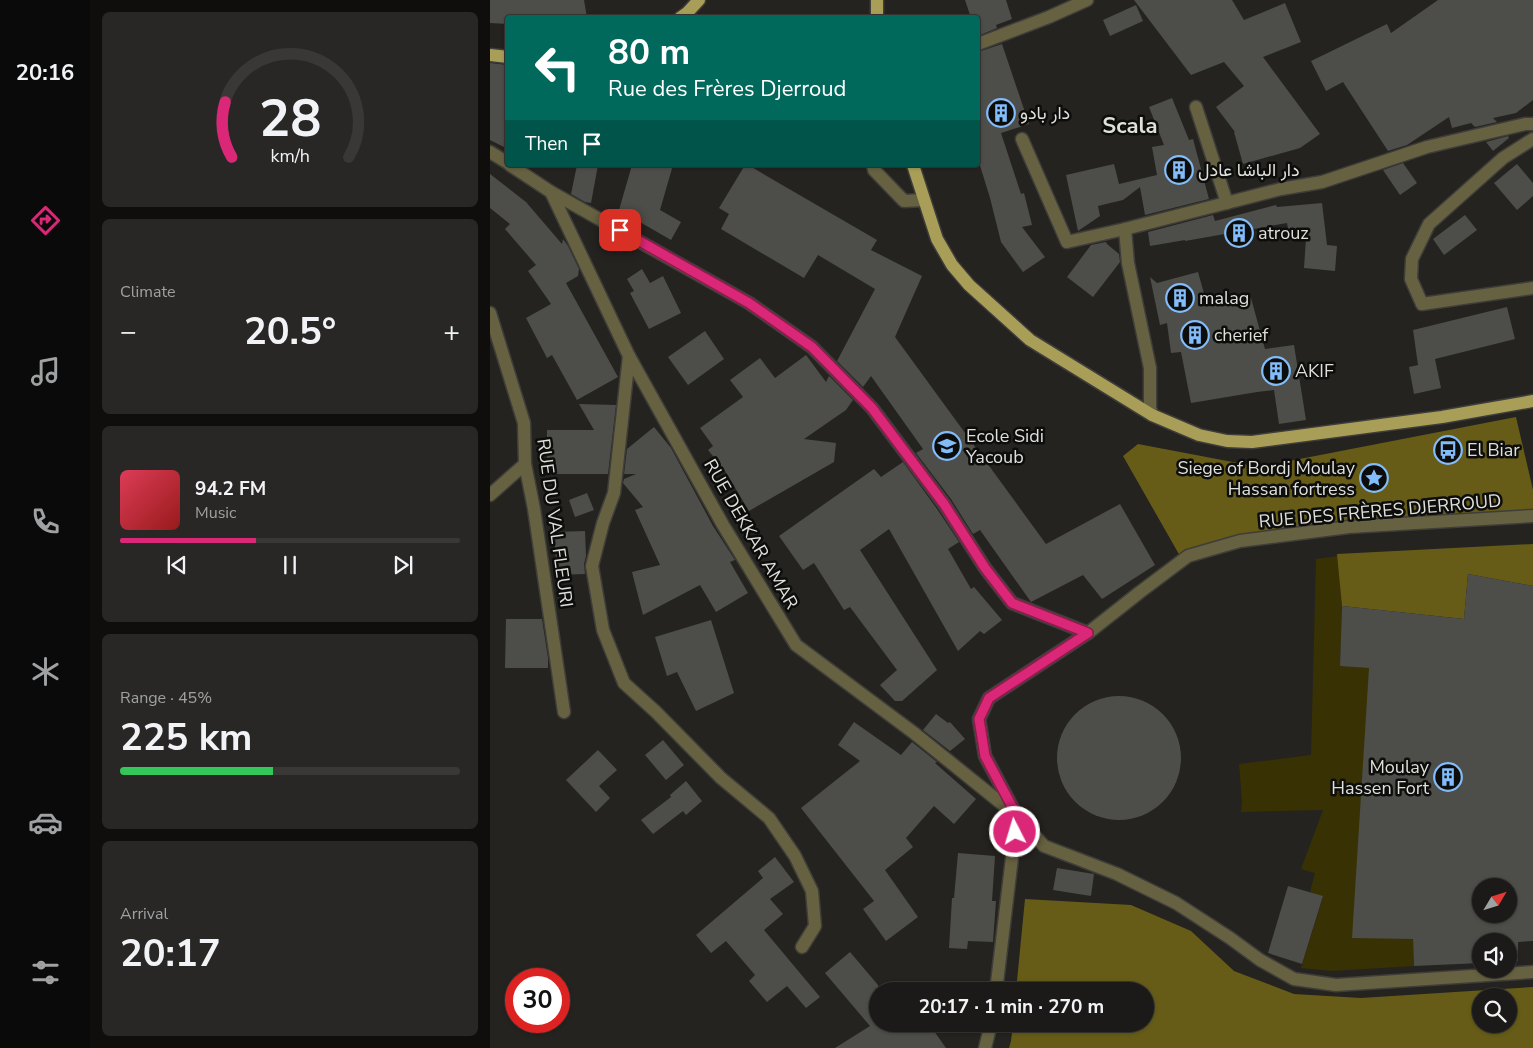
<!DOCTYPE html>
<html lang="en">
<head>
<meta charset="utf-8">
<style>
  body { margin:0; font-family:"Nunito Sans",Vazirmatn,sans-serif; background:#282725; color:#f1f3f6; height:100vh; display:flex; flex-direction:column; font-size:19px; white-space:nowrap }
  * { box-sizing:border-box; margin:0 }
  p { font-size:16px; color:#a0a1a2 }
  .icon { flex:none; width:28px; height:28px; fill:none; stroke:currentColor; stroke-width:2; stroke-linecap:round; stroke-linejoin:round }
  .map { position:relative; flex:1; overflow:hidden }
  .drawer { display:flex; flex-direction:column; gap:12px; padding:12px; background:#0f0e0d; width:400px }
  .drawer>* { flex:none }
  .guide { position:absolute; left:15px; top:15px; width:475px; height:152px; border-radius:5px; box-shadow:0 1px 4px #0004,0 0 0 1px #393837; background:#00695c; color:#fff; overflow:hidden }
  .needle { width:32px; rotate:52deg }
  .fabs { position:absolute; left:982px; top:878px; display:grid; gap:10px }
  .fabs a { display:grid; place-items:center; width:45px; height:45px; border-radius:50%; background:#1b1a18; box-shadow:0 1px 4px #0004,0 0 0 1px #393837; font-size:25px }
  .speed { position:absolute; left:15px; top:968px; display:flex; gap:10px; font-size:25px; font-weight:700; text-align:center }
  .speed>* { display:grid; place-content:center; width:65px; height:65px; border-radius:50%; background:#1b1a18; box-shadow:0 1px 4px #0004,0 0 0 1px #393837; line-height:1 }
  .speed .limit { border:8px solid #d22; background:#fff; color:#111 }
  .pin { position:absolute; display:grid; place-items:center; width:42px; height:42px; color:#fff; margin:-21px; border-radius:10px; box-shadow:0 2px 8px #0006 }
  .me { position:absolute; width:55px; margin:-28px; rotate:355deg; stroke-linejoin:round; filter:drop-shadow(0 0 4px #0008) }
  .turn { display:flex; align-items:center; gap:18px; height:105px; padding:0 20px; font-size:22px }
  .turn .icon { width:65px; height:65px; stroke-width:2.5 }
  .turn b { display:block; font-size:35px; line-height:42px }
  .then { display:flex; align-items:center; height:48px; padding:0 20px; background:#0003; gap:10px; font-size:19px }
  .big { font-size:38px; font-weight:700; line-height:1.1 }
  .drawer .card { flex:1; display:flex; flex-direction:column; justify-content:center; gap:8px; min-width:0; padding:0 18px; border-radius:8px; background:#282725 }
  .drawer .dial { align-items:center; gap:0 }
  .dial svg { height:130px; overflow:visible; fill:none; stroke:#393837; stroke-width:7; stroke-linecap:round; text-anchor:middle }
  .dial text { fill:#f1f3f6; stroke:none }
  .song { display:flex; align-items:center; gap:15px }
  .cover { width:60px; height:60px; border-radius:8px; background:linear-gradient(135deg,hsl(350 70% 55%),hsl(0 70% 35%)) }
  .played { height:5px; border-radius:2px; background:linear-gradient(90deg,#db2777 40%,#393837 40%) }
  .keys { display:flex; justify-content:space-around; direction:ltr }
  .heat { display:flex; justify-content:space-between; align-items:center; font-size:28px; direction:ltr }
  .charge { height:8px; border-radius:4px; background:linear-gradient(90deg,#34c759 45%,#393837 0) }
  .trip { position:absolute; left:379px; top:982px; width:285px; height:50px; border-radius:25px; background:#1b1a18; box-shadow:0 1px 4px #0004,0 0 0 1px #393837; font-weight:700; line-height:50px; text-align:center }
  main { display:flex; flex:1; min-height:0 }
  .menu { display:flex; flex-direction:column; width:90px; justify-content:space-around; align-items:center; background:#0b0a0a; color:#a0a1a2 }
  .menu .icon { width:35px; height:35px }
  .menu .current { color:#db2777 }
  .menu b { font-size:22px; color:#f1f3f6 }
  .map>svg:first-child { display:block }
  .green { fill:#383104 }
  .forest { fill:#665c18; fill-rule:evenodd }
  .building { fill:#4d4d49; fill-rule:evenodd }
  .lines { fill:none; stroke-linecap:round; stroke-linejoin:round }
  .minor-casing { stroke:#3e3d3a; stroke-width:15 }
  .major-casing { stroke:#3e3d3a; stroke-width:15 }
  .minor { stroke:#666140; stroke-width:12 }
  .major { stroke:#a99e58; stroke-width:12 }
  .route-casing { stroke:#8e194d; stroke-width:12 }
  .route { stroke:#db2777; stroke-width:9 }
  .labels { text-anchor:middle; stroke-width:5; stroke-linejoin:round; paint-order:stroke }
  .poi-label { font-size:18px; fill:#dfdfdc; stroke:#0d0d0b; text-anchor:start }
  .street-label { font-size:18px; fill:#dfdfdc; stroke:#0d0d0b }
  .district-label { font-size:22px; font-weight:bold; fill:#dfdfdc; stroke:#0d0d0b }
</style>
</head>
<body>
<main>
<nav class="menu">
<b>20:16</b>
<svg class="icon current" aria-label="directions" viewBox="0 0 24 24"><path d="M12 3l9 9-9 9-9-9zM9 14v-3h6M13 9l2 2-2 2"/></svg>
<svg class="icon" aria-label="music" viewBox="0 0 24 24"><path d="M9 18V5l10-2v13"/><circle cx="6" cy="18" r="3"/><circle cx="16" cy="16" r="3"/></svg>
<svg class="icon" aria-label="phone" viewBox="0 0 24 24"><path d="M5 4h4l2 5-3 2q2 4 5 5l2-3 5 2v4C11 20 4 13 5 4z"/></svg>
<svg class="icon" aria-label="climate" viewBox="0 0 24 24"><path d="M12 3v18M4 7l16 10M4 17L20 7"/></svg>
<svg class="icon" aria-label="car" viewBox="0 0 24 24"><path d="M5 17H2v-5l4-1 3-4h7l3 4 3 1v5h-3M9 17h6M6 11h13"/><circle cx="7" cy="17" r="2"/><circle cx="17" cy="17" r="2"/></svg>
<svg class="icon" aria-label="filters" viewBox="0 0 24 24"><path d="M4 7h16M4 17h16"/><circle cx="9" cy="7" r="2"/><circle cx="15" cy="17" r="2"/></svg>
</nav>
<section class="drawer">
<div class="card dial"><svg viewBox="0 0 100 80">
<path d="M14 69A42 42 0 1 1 86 69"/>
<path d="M14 69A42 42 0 0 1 10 35" stroke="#db2777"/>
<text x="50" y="56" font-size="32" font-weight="700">28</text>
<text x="50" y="72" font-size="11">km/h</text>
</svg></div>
<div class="card"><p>Climate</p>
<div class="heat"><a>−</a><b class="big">20.5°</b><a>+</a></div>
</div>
<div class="card">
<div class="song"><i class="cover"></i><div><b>94.2 FM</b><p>Music</p></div></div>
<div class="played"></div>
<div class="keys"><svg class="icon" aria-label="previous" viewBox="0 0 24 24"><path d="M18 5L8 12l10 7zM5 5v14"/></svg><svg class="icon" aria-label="pause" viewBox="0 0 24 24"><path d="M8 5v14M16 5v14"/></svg><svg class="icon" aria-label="next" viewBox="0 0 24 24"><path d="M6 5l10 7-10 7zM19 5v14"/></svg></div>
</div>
<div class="card"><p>Range · 45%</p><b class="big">225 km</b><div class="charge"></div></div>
<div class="card"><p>Arrival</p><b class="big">20:17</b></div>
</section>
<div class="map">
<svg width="1043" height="1048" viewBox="0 0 1043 1048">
  <rect width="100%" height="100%" fill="#242320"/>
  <path class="green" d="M848 556 852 606 850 665 879 668 923 939 924 966 842 971 811 968 833 897 820 892 825 873 811 869 833 810 751 812 752 802 749 764 821 755 826 559Z"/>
  <g class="forest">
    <path d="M1026 417 1043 490V513L901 524 690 556 633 456 648 444 769 467Z"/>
    <path d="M1043 544V586L978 574 974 619 852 606 847 554Z"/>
    <path d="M535 899 641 905 701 931 744 971 804 994 871 998 1043 987V1048H519L521 1041 523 1024H655V991H526ZM991 996H1019V1024H991Z"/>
  </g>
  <g class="building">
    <path d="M0 0H94L97 18H18V24L0 23Z"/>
    <path d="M475 0H516L522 19 506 25 507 28 488 36V18H481Z"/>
    <path d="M644 0H742L754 20 795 3 811 42 773 57 830 134 810 148 753 164 744 132H745L726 107 754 86 734 62 701 75Z"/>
    <path d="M948 0H1043V100L1026 113 1003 118 1007 122 985 127 981 123 962 128 959 117 917 145 898 151 853 82 836 91 821 61 897 24 901 33Z"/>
    <path d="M646 5 653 21 620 36 613 20Z"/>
    <path d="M512 44 539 124 511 133 531 194 534 193 542 225 532 227 555 257 533 272 511 242 500 198 488 159V52Z"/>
    <path d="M0 63 18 65V149L0 140Z"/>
    <path d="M682 98 699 140 703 139 719 199 655 215 650 187 633 200 608 206 610 216 588 231 576 175 624 164 629 184 667 175 662 147 674 145 659 107Z"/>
    <path d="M1018 136 1019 138 1003 151 996 142Z"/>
    <path d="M913 163 927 183 910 195 893 170Z"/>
    <path d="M1027 164 1043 183V196L1027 210 1004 183Z"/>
    <path d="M87 165H108L101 203 95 202 81 194Z"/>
    <path d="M142 165H183L170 210 191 222 181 240 129 210Z"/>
    <path d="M255 165H258L387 240 381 250 432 276 405 337 556 544 630 504 665 565 612 599 593 575 541 602 490 530 483 534 461 499 426 453 433 449 381 376 373 387 347 361 385 289 328 255 314 278 231 229 239 214 229 208Z"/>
    <path d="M0 174 36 202 72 244 73 239 78 246 89 269 88 276 76 283 128 377 87 400 62 355 57 358 36 318 61 304 38 271 46 265 15 229 20 224 0 208Z"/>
    <path d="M832 203 837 245 847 246 845 271 814 268 816 238 800 240 797 223 695 241V240L660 246 658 232 723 215 725 221 786 205 787 207Z"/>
    <path d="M975 215 987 230 954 255 943 239Z"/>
    <path d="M616 242 617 244 629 254 630 262 603 297 577 277 601 245Z"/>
    <path d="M152 269 160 283 173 276 191 313 159 329 140 293 144 291 137 279Z"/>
    <path d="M708 272 715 297 761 298 775 349 804 345 816 420 789 424 784 390 767 392 701 403 691 352 681 353 677 323 670 325 660 277 667 283Z"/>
    <path d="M1017 307 1025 339 945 359 951 388 924 394 919 367 928 365 923 330Z"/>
    <path d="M215 331 234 359 198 385 178 357Z"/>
    <path d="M316 355 336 382 339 376 363 400 356 410 314 439 346 443 344 462 259 511 235 471 218 450 223 446 210 428 253 397 240 380 270 358 285 378Z"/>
    <path d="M89 404 126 405 118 474H57V430H104Z"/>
    <path d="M164 427 181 448 223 526 245 560 240 562 258 593 226 612 210 585 153 615 142 572 170 565 145 510 153 507 133 483 134 479 146 474H134L137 449Z"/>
    <path d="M413 462 447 509 469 542 458 549 481 589 484 587 512 620 494 634 490 631 468 651 399 529 370 550 447 670 412 701H405L390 685 407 670 360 607 354 610 324 563 313 570 289 536 384 469 391 477Z"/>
    <path d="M97 493 104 510 85 517 79 500Z"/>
    <path d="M95 531 96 556 94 564 95 574 67 575 64 532Z"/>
    <path d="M978 574 1043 586V941L1028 942V961L1019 962V941H991V963L924 966 923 939 862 938 879 668 850 666 852 606 974 619ZM991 886H1019V914H991Z"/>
    <path d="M16 619H52L58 658V668H15Z"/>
    <path d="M221 620 244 693 206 711 187 672 177 676 165 637Z"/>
    <circle cx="629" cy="758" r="62"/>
    <path d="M446 714 458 723 460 722 475 739 460 751 433 730Z"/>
    <path d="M364 722 411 755 422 742 447 762 445 763 486 799 464 824 444 806 416 838 423 847 395 870 428 917 396 941 373 909 384 901 311 808 370 761 348 745Z"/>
    <path d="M173 740 194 765 176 780 155 755Z"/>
    <path d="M108 750 127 770 109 786 120 798 106 812 76 780Z"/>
    <path d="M196 781 212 801 196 815 193 811 163 834 151 820 181 797 180 795Z"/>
    <path d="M468 853 505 856 502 901H506L503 942 478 941 477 949 459 948 462 898H464Z"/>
    <path d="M285 857 304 882 280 899 293 914 274 930 330 997 316 1008 297 986 277 1002 259 981 265 975 236 941 221 953 206 935 273 878 268 871Z"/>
    <path d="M567 868 604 874 601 896 563 890Z"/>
    <path d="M798 886 833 896 812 964 778 953Z"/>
    <path d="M360 952 388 985V1024H439L456 1048H345L380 1026 335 973Z"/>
  </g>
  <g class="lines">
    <defs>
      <g id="minor">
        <path d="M488 44 559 17 597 0"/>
        <path d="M706 107 737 203"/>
        <path d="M532 139 577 242 635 229"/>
        <path d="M1043 139 1013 158 939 224 922 259 921 279 932 304 1043 288"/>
        <path d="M0 152 18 163"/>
        <path d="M20 165 61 192 259 303 322 347 382 408 454 504 495 568 522 603 598 633 650 592 698 556 750 541 859 527 1043 516"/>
        <path d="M383 165 384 170 414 201 434 200"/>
        <path d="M61 192 139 356 233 525 306 645 424 733 527 816 554 846 627 874 686 903 740 938 770 960 804 979 846 985 1043 972"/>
        <path d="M0 313 34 423 35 464 44 509 74 712"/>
        <path d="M139 356 124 493 113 523 102 566 113 630 134 683 166 712 231 778 279 818 305 856 322 891 325 926 312 947"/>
        <path d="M662 415 660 408V368L638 263 635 229 791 189 832 182 937 147 1035 124H1043"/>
        <path d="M0 495 35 464"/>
        <path d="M506 991 527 816 495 756 489 719 499 698 598 633"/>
        <path d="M495 1048 501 1024"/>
      </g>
      <g id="major">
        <path d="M190 18 197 13 209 0"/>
        <path d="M387 18V0"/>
        <path d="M0 55 18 57"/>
        <path d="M423 165 447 239 462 265 479 285 540 340 662 415 709 435 737 441 762 442 952 417 1043 401"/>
      </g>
    </defs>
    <use href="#minor" class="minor-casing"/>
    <use href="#major" class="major-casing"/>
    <use href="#minor" class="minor"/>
    <use href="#major" class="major"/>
  </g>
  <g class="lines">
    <defs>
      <path id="route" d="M130 230 259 303 322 347 382 408 454 504 495 568 522 603 598 633 499 698 489 719 495 756 527 816 525 832"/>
    </defs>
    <use href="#route" class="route-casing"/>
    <use href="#route" class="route"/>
  </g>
  <defs>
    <symbol id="building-ring" viewBox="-11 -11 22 22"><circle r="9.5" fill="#0d0d0b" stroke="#82bcfa" stroke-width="1.5"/><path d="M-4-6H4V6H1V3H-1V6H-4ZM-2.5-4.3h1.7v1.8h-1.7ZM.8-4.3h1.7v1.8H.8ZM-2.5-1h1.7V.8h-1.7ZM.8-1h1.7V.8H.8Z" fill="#82bcfa"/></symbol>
    <symbol id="school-ring" viewBox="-11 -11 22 22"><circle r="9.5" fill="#0d0d0b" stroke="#82bcfa" stroke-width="1.5"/><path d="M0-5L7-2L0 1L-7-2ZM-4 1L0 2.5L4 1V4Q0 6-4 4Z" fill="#82bcfa"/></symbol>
    <symbol id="bus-ring" viewBox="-11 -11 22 22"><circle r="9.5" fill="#0d0d0b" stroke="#82bcfa" stroke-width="1.5"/><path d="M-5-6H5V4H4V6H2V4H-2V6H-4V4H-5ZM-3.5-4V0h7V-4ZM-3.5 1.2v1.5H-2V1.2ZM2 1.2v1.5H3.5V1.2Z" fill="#82bcfa"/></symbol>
    <symbol id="sight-ring" viewBox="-11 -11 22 22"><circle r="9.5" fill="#0d0d0b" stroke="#82bcfa" stroke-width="1.5"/><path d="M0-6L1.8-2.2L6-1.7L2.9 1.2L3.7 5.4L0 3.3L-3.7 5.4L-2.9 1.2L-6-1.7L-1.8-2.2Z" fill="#82bcfa"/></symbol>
  </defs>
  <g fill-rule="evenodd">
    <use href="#building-ring" x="495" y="97" width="32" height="32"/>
    <use href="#building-ring" x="673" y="154" width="32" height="32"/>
    <use href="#building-ring" x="733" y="217" width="32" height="32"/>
    <use href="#building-ring" x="674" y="282" width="32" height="32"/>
    <use href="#building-ring" x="689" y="319" width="32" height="32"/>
    <use href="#building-ring" x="770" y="355" width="32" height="32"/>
    <use href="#school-ring" x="441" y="430" width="32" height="32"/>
    <use href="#bus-ring" x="942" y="434" width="32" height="32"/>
    <use href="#sight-ring" x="868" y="462" width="32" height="32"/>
    <use href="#building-ring" x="942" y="761" width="32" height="32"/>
  </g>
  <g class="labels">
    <g class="poi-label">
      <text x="530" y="119">دار بادو</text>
      <text x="708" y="176">دار الباشا عادل</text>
      <text x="768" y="239">atrouz</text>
      <text x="709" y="304">malag</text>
      <text x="724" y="341">cherief</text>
      <text x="805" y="377">AKIF</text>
      <text x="476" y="442">Ecole Sidi<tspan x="476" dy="21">Yacoub</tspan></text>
      <text x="977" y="456">El Biar</text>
      <text x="865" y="474" text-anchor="end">Siege of Bordj Moulay<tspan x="865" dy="21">Hassan fortress</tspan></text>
      <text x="939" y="773" text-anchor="end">Moulay<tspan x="939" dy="21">Hassen Fort</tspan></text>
    </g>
    <g class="street-label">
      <text transform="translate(890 511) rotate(-5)" y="6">RUE DES FRÈRES DJERROUD</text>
      <text transform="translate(65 523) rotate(82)" y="6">RUE DU VAL FLEURI</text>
      <text transform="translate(261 534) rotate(60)" y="6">RUE DEKKAR AMAR</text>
    </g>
    <g class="district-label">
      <text x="640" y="133">Scala</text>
    </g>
  </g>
</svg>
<div class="fabs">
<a><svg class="needle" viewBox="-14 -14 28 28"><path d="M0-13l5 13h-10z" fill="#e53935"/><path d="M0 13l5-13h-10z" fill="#a0a1a2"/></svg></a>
<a><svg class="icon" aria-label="sound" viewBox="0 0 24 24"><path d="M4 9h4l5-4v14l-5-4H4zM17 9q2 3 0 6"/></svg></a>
<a><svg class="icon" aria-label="search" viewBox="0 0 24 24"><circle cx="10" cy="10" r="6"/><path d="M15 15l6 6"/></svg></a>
</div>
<div class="speed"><div class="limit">30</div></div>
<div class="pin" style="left:130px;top:230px;background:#d93025"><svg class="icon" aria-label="arrive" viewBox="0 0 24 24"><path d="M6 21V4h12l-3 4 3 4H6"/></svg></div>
<svg class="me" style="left:525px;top:832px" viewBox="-20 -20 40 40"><circle r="17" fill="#db2777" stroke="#fff" stroke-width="3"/><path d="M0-11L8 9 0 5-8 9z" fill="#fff"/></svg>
<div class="trip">20:17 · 1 min · 270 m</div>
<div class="guide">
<div class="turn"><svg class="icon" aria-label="left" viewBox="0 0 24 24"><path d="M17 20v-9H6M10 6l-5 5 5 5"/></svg><div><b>80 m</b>Rue des Frères Djerroud</div></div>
<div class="then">Then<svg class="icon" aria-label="arrive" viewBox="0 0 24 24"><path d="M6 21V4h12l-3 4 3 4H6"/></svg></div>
</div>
</div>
</main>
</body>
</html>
